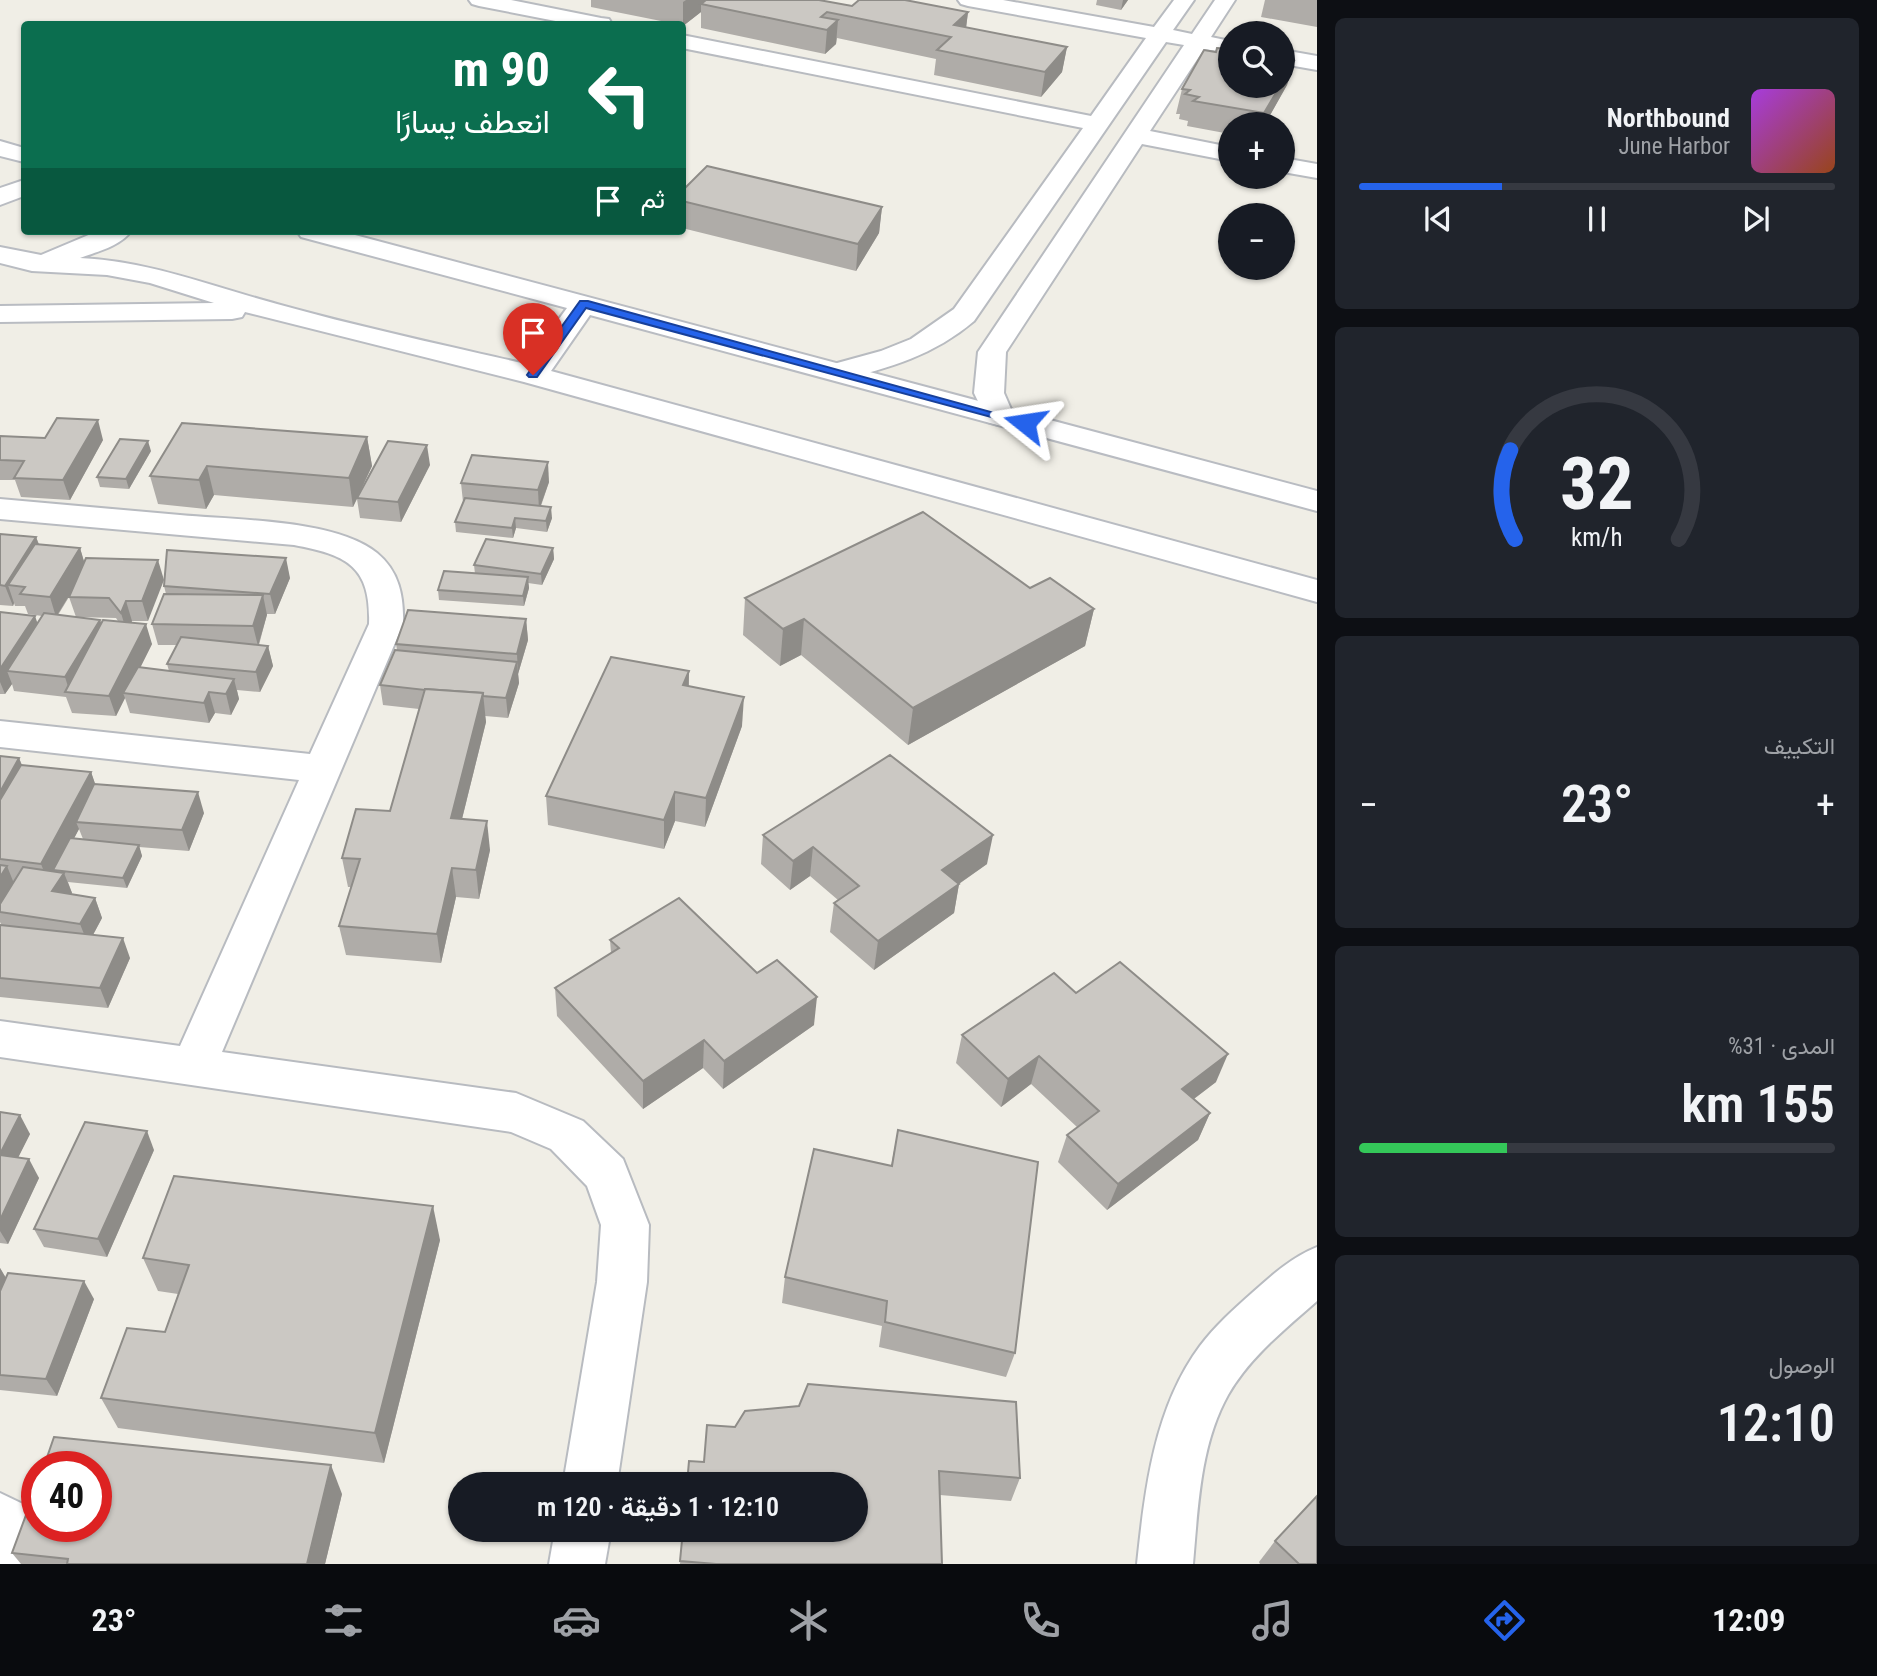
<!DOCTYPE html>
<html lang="ar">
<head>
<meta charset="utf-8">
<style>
  body { margin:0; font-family:"Roboto Condensed",Vazirmatn,sans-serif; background:#20242c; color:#f1f3f6; direction:rtl; height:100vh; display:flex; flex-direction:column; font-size:26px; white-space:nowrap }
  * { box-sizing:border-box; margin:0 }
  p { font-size:23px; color:#9ea1a6 }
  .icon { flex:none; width:38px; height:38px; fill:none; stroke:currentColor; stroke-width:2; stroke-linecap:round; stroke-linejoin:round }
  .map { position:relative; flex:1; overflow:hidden; direction:ltr }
  .side { display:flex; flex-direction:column; gap:18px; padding:18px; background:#0d0f14; width:560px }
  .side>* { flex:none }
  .banner { position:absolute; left:21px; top:21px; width:665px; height:214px; border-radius:7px; box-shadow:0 2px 5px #0004; direction:rtl; background:#0b6e4f; color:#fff; overflow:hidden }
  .controls { position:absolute; left:1218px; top:21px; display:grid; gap:14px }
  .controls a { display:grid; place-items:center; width:77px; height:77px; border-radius:50%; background:#171b24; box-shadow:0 2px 5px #0004; font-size:35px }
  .speed { position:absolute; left:21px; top:1451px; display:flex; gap:14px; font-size:35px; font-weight:700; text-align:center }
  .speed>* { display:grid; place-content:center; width:91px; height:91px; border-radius:50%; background:#171b24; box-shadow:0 2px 5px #0004; line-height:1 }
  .speed .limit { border:10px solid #d22; background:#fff; color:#111 }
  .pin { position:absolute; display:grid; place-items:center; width:60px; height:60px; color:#fff; margin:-72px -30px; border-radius:50% 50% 50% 0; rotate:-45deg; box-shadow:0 0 7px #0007 }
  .pin .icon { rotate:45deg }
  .me { position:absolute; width:77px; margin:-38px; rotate:285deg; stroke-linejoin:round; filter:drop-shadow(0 0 5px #0008) }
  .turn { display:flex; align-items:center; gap:24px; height:147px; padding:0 21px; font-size:32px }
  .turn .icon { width:91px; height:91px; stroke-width:2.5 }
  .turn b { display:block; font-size:49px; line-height:60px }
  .then { display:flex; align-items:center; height:66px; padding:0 21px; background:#0003; gap:14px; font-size:26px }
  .big { font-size:52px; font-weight:600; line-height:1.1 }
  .side .widget { flex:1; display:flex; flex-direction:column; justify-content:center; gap:10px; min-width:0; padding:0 24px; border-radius:10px; background:#20242c }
  .side .dial { align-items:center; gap:0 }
  .dial svg { height:182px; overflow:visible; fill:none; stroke:#363941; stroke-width:7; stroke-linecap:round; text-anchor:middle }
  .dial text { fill:#f1f3f6; stroke:none }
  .song { display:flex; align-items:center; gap:21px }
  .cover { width:84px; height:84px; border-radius:10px; background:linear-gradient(135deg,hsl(280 70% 55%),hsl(20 70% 35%)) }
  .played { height:7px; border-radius:4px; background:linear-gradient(90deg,#2563eb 30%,#363941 30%) }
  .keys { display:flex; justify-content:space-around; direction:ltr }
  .heat { display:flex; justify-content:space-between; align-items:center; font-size:38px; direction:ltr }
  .charge { height:10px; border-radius:5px; background:linear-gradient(90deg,#34c759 31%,#363941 0) }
  .trip { position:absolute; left:448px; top:1472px; width:420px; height:70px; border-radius:35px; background:#171b24; box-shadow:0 2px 5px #0004; font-weight:600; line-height:70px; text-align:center; direction:rtl }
  .tabs { display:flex; height:112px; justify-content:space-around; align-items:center; background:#090b0e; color:#9ea1a6 }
  .tabs .icon { width:49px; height:49px }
  .tabs .current { color:#2563eb }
  .tabs b { font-size:32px; color:#f1f3f6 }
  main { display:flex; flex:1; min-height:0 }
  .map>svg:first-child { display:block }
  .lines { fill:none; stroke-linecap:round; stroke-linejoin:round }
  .street-casing { stroke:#b8bbc0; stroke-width:4 }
  .secondary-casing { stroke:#b9bcc2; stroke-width:4 }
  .street { fill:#fff; fill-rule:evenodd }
  .secondary { fill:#fff; fill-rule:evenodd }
  .wall { fill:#afaca8; fill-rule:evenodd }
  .shaded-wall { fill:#8e8c88 }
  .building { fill:#cbc8c3; stroke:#8e8c88; stroke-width:2 }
  .route { fill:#2563eb; stroke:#184099; stroke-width:2 }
</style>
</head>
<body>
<main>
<section class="side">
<div class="widget">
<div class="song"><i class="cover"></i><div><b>Northbound</b><p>June Harbor</p></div></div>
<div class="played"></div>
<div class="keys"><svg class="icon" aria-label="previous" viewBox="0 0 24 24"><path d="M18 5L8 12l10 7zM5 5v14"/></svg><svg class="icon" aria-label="pause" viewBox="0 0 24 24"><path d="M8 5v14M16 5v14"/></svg><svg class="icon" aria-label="next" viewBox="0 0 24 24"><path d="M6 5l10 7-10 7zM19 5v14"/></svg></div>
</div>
<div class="widget dial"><svg viewBox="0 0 100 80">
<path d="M14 69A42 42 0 1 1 86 69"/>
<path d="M14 69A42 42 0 0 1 12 30" stroke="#2563eb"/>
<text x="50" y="56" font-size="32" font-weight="700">32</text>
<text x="50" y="72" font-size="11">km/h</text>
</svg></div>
<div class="widget"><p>التكييف</p>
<div class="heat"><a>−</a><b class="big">23°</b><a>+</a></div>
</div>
<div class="widget"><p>المدى · 31%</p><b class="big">155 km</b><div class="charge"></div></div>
<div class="widget"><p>الوصول</p><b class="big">12:10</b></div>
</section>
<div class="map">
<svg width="1317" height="1564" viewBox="0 0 1317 1564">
  <rect width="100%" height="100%" fill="#f0eee6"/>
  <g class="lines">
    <defs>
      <g id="street">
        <path d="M469 0H511L601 18 609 19 612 24H571L479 6 472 4Z"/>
        <path d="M958 0H1003L1154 27 1174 0H1194L1173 30 1192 34 1215 0H1235L1211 37 1230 41V53L1204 49 1150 131 1230 147V161L1142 144 1006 352 1004 393 1014 416 1010 422 999 425 988 422 974 393 978 352 1184 45 1166 42 974 321C934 355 890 368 840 380L830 377 825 371 830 365 881 351 911 339 954 309 1083 128 682 48V35L1091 116 1146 38 968 6 961 4Z"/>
        <path d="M1283 50 1317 56V70L1283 64Z"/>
        <path d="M1283 158 1317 164V178L1283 172Z"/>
        <path d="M0 499C60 504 120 510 180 515 232 520 336 519 377 553 399 571 404 596 403 624L222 1052 516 1093 583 1121 623 1159 649 1225 647 1282 617 1484H563L597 1282 601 1225 587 1186 551 1149 511 1132 0 1057V1021L180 1046 299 780 0 747V721L310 754 369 624C371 566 347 555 294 545L0 519Z"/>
        <path d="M1317 1247V1301C1285 1329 1249 1358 1228 1395 1200 1445 1198 1508 1193 1564H1137C1145 1489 1154 1408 1200 1346 1215 1326 1234 1309 1252 1293 1272 1275 1292 1257 1317 1247Z"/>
        <path d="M0 1493 25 1505 44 1564H0Z"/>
        <path d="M555 1530H611L605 1564H549Z"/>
      </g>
      <g id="secondary">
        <path d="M0 141 24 148V162L0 156Z"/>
        <path d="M24 180V196L0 205V188Z"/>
        <path d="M98 231H131C121 246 96 252 80 258 148 261 211 286 277 304 359 327 443 345 526 364L567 308 301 237 297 231H340L1317 491V511L590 315 551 371 1317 580V602L524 382 245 312 242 317 232 319 0 322V306L214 303 150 283 107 275 32 271 0 263V247L41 255Z"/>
      </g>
    </defs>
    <use href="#street" class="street-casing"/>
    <use href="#secondary" class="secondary-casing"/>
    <use href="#street" class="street"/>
    <use href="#secondary" class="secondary"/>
  </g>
  <g class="wall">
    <path d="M591 0H819L852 6 968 12 966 28 1067 47 1062 72 1041 97 934 75 936 59 837 38 836 44 825 54 701 28V12L683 26 682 24H676L591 7Z"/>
    <path d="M1097 0H1128L1121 10 1096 5Z"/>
    <path d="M1265 0H1317V27L1261 17Z"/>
    <path d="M1216 52 1294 61 1287 85 1265 124H1230V134L1187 126 1188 121 1179 119 1180 114H1176L1182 89Z"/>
    <path d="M682 191 882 207 879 233 856 271 682 228Z"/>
    <path d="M0 436 45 438 103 440 70 500 21 497 15 480H0Z"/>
    <path d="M367 437 372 466 360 491 430 465 401 522 360 518 357 499 353 507 214 495 206 509 158 504 150 476Z"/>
    <path d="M151 451 129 489 100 487 97 477Z"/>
    <path d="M549 482 541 506 552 518 547 532 516 528 513 538 456 532 455 522 463 502 461 483Z"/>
    <path d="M0 534 36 537 39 544 80 548 84 562 158 560 148 621H132L131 622 152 644 140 668 169 671 167 664 177 645H158L152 624 166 594 164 586 290 578 275 614H267L259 645 268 646 273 666 260 692 237 690 239 699 231 715 215 713 209 723 130 713 125 698 116 716 72 713 66 697 14 691 12 684 5 694H0V612L37 623 42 616 28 614 25 606H15L14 603 13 606 0 605ZM69 597 76 617 116 618 118 621 101 623 100 620 58 615Z"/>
    <path d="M553 548 554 559 542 585 528 583 529 588 524 606 439 600 438 590 475 574 474 565Z"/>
    <path d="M1030 588 1094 609 1085 646 908 745 801 655 780 666 743 635 745 598Z"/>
    <path d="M526 619 528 640 518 674 519 683 508 718 485 716 486 722 462 819 490 850 479 899 456 897 441 963 346 955 339 926 351 887H348L342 858 390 811 419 709 383 705 380 685 397 650 396 644Z"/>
    <path d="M689 671V686L742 726 705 827 675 821 664 849 548 825 546 796Z"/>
    <path d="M0 756 19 758 22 765 91 772 95 784 204 813 189 851 139 847 142 856 127 888 68 882 72 893 71 894 95 898 102 918 93 935 130 958 108 1008 0 997V925L2 926 0 922ZM79 829 83 839 74 838Z"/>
    <path d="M763 835 987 864 959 884 954 913 874 970 830 932 834 903 838 900 810 876 790 890 761 864Z"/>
    <path d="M610 940 757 973 814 1025 723 1089 703 1068 643 1109 557 1016 555 988 611 953Z"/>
    <path d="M1076 993 1216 1082 1194 1099 1210 1113 1198 1140 1107 1210 1058 1162 1067 1135 1077 1127 1031 1084 1001 1107 956 1063 962 1035Z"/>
    <path d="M0 1112 30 1134 18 1157 39 1178 8 1244 0 1243Z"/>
    <path d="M898 1130 1015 1353 1006 1377 879 1347 882 1326 782 1303 785 1277 891 1166Z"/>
    <path d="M154 1150 107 1257 44 1247 34 1229Z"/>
    <path d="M440 1240 384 1463 118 1428 101 1398 165 1332 178 1294 158 1291 143 1258Z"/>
    <path d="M0 1268 6 1278 94 1299 57 1396 0 1390Z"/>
    <path d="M735 1427 1020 1478 1011 1501 940 1495 942 1564H680L683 1530 704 1462Z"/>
    <path d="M342 1494 325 1564H21L12 1553Z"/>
    <path d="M1275 1541 1317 1564H1260L1259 1562Z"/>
  </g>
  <g class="shaded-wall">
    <path d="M686 0H711L701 4V12L683 26V2Z"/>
    <path d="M1123 0H1128L1121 10Z"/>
    <path d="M968 12 965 36 954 25Z"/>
    <path d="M838 20 836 44 825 54 827 30Z"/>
    <path d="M1067 47 1062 72 1041 97 1045 72Z"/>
    <path d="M1294 61 1287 85 1265 124H1261L1264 113 1280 86H1283V81Z"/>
    <path d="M882 207 879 233 856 271 858 244Z"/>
    <path d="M98 420 103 440 70 500 63 480Z"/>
    <path d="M367 437 372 466 353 507 349 478Z"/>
    <path d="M148 441 151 451 129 489 126 479Z"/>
    <path d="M427 445 430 465 401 522 398 502Z"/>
    <path d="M548 462 549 482 539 510 538 490Z"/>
    <path d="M207 466 214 495 206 509 199 480Z"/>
    <path d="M551 507 552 518 547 532 546 521Z"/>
    <path d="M515 518 516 528 513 538 512 528Z"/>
    <path d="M36 537 43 557 8 585 14 603 13 606 5 586Z"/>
    <path d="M80 548 86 568 56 617 50 597Z"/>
    <path d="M553 548 554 559 542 585 541 574Z"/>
    <path d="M286 558 290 578 275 614 270 594Z"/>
    <path d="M158 560 164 580 148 621 142 601Z"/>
    <path d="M528 577 529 588 524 606 523 596Z"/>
    <path d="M263 595 267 615 258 646 253 626Z"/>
    <path d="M126 601 132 621 127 633 121 613Z"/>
    <path d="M1094 609 1085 646 908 745 913 708Z"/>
    <path d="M35 616 42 636 7 671 12 684 5 694 0 682V669Z"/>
    <path d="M526 619 528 640 518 674 517 654Z"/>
    <path d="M804 619 801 655 780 666 783 629Z"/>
    <path d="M100 620 107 640 70 693 65 677Z"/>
    <path d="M146 624 152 644 127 694 123 693 125 698 116 716 109 696Z"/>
    <path d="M268 646 273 666 260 692 256 672Z"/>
    <path d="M517 662 519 683 508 718 506 698Z"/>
    <path d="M689 671 688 701 683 685Z"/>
    <path d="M234 679 239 699 231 715 226 694Z"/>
    <path d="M209 692 215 713 209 723 204 703Z"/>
    <path d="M483 693 486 722 455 847 451 818Z"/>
    <path d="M744 697 742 726 705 827 706 798Z"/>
    <path d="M19 758 27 779 0 827V792Z"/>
    <path d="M91 772 98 792 76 822 79 829 57 871 53 870 55 874 49 884 41 864Z"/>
    <path d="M198 792 204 813 189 851 182 830Z"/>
    <path d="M675 792V821L664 849V820Z"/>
    <path d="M487 821 490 850 479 899 476 870Z"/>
    <path d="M993 835 987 864 937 899 942 870Z"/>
    <path d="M139 845 142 856 127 888 123 878Z"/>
    <path d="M813 847 810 876 790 890 793 861Z"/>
    <path d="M7 866 15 886 0 912V877Z"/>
    <path d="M452 868 456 897 441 963 437 934Z"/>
    <path d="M64 873 72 893 61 911 52 891Z"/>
    <path d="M959 884 954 913 874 970 878 941Z"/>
    <path d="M95 898 102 918 88 944 80 924Z"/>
    <path d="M123 938 130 958 108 1008 100 988Z"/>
    <path d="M817 997 814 1025 723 1089 724 1061Z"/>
    <path d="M704 1040 703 1068 643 1109V1081Z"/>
    <path d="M1228 1054 1216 1082 1171 1116 1182 1089Z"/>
    <path d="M1039 1056 1031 1084 1001 1107 1008 1079Z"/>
    <path d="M1210 1113 1198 1140 1107 1210 1118 1184Z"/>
    <path d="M20 1115 30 1134 10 1174 0 1154Z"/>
    <path d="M147 1131 154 1150 107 1257 98 1239Z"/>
    <path d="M29 1159 39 1178 8 1244 0 1231V1220Z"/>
    <path d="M433 1206 440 1240 384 1463 375 1433Z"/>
    <path d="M0 1268 10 1285 0 1307Z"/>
    <path d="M84 1281 94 1299 57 1396 46 1379Z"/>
    <path d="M331 1465 342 1494 325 1564H307Z"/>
  </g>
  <g class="building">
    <path d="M706 0H819L852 6 859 0H905L968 12 954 25 1067 47 1045 72 937 50 951 37 827 12 821 17 838 20 827 30 701 4Z"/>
    <path d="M1217 48 1230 49V86H1280L1264 113 1193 101 1199 97 1185 94 1190 90 1182 89 1204 50 1216 52Z"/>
    <path d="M1283 59 1294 61 1283 81Z"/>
    <path d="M707 166 882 207 858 244 682 201V191Z"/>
    <path d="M57 418 98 420 63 480 14 478 24 461 0 460V436L45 438Z"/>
    <path d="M182 423 367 437 349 478 207 466 199 480 150 476Z"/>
    <path d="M120 439 148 441 126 479 97 477Z"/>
    <path d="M388 441 427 445 398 502 357 498Z"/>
    <path d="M472 455 548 462 538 490 461 483Z"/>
    <path d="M465 498 551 507 546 521 515 518 512 528 455 522Z"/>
    <path d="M923 512 1030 588 1050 578 1094 609 913 708 804 619 783 629 745 598Z"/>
    <path d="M0 534 36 537 5 586 0 585Z"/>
    <path d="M486 539 553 548 541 574 474 565Z"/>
    <path d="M35 544 80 548 50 597 20 594 25 587 8 585Z"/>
    <path d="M167 550 286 558 270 594 164 586Z"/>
    <path d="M86 558 158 560 142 601H126L121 613 109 598 69 597Z"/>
    <path d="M444 571 528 577 523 596 438 590Z"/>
    <path d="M164 594 263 595 253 626 152 624Z"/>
    <path d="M408 610 526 619 517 654 396 644Z"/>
    <path d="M0 612 35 616 0 669Z"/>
    <path d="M44 613 100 620 65 677 7 671Z"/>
    <path d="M103 620 146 624 109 696 65 692Z"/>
    <path d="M181 637 268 646 256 672 167 664Z"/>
    <path d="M395 650 517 662 506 698 483 696V693L425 689V690L380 685Z"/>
    <path d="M611 657 689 671 683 685 744 697 706 798 675 792 664 820 546 796Z"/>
    <path d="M138 667 234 679 226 694 209 692 204 703 123 693Z"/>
    <path d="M425 689 483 693 451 818 487 821 476 870 452 868 437 934 339 926 360 859 342 858 356 809 390 811Z"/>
    <path d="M890 755 993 835 942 870 959 884 878 941 834 903 859 886 813 847 793 861 763 835Z"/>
    <path d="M0 756 19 758 0 792Z"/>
    <path d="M21 765 91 772 41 864 0 859V800Z"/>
    <path d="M94 784 198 792 182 830 76 822Z"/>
    <path d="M70 838 139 845 123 878 53 870Z"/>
    <path d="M0 865 7 866 0 877Z"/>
    <path d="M23 867 64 873 52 891 95 898 80 924 0 912V904Z"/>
    <path d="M679 898 757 973 777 960 817 997 724 1061 704 1040 643 1081 555 988 619 948 610 940Z"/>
    <path d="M0 925 123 938 100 988 0 978Z"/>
    <path d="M1120 962 1228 1054 1182 1089 1210 1113 1118 1184 1067 1135 1099 1111 1039 1056 1008 1079 962 1035 1054 973 1076 993Z"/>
    <path d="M0 1112 20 1115 0 1154Z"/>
    <path d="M85 1122 147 1131 98 1239 34 1229Z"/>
    <path d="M898 1130 1038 1162 1015 1353 885 1322 887 1301 785 1277 814 1149 892 1166Z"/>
    <path d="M0 1155 29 1159 0 1220Z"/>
    <path d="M174 1176 433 1206 375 1433 101 1398 127 1328 165 1332 189 1265 143 1258Z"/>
    <path d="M8 1273 84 1281 46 1379 0 1375V1291Z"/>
    <path d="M808 1384 1016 1402 1020 1478 939 1471 942 1564H716L680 1561 683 1530H856V1484H687L689 1461 704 1462 707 1425 735 1427 745 1411 799 1406Z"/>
    <path d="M54 1437 331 1465 307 1564H67L68 1559 12 1553 37 1485V1526H96V1466H44Z"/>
    <path d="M1317 1496V1564H1299L1275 1541Z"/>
  </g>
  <path class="route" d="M580 301H588L1031 423 1025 426 1021 425 586 308 537 377H529L527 375Z"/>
</svg>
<div class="controls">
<a><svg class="icon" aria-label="search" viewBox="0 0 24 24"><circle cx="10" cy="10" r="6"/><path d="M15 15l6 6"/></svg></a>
<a>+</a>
<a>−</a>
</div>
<div class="speed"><div class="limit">40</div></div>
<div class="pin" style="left:533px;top:375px;background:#d93025"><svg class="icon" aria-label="arrive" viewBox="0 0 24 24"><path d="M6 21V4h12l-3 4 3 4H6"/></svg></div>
<svg class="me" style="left:1025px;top:423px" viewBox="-20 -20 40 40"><path d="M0-17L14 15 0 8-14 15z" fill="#2563eb" stroke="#fff" stroke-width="4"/></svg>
<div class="trip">12:10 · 1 دقيقة · 120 m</div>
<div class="banner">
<div class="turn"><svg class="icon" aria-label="left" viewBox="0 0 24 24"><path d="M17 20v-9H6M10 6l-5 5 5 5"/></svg><div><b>90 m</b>انعطف يسارًا</div></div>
<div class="then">ثم<svg class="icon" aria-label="arrive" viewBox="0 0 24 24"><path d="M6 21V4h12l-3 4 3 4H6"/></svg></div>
</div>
</div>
</main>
<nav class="tabs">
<b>12:09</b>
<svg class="icon current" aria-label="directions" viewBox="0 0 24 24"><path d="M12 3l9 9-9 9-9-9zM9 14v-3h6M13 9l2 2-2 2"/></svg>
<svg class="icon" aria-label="music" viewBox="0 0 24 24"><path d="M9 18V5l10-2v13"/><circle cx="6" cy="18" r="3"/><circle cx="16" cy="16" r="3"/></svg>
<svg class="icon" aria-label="phone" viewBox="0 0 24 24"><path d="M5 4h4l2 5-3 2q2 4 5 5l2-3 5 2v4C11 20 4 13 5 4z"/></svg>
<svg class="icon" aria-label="climate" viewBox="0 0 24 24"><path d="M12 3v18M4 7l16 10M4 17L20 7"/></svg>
<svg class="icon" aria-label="car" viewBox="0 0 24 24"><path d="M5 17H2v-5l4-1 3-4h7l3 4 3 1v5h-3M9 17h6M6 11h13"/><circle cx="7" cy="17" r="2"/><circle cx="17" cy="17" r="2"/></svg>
<svg class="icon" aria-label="filters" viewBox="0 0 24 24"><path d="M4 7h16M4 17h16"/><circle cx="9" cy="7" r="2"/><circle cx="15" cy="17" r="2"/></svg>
<b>23°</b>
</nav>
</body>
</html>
